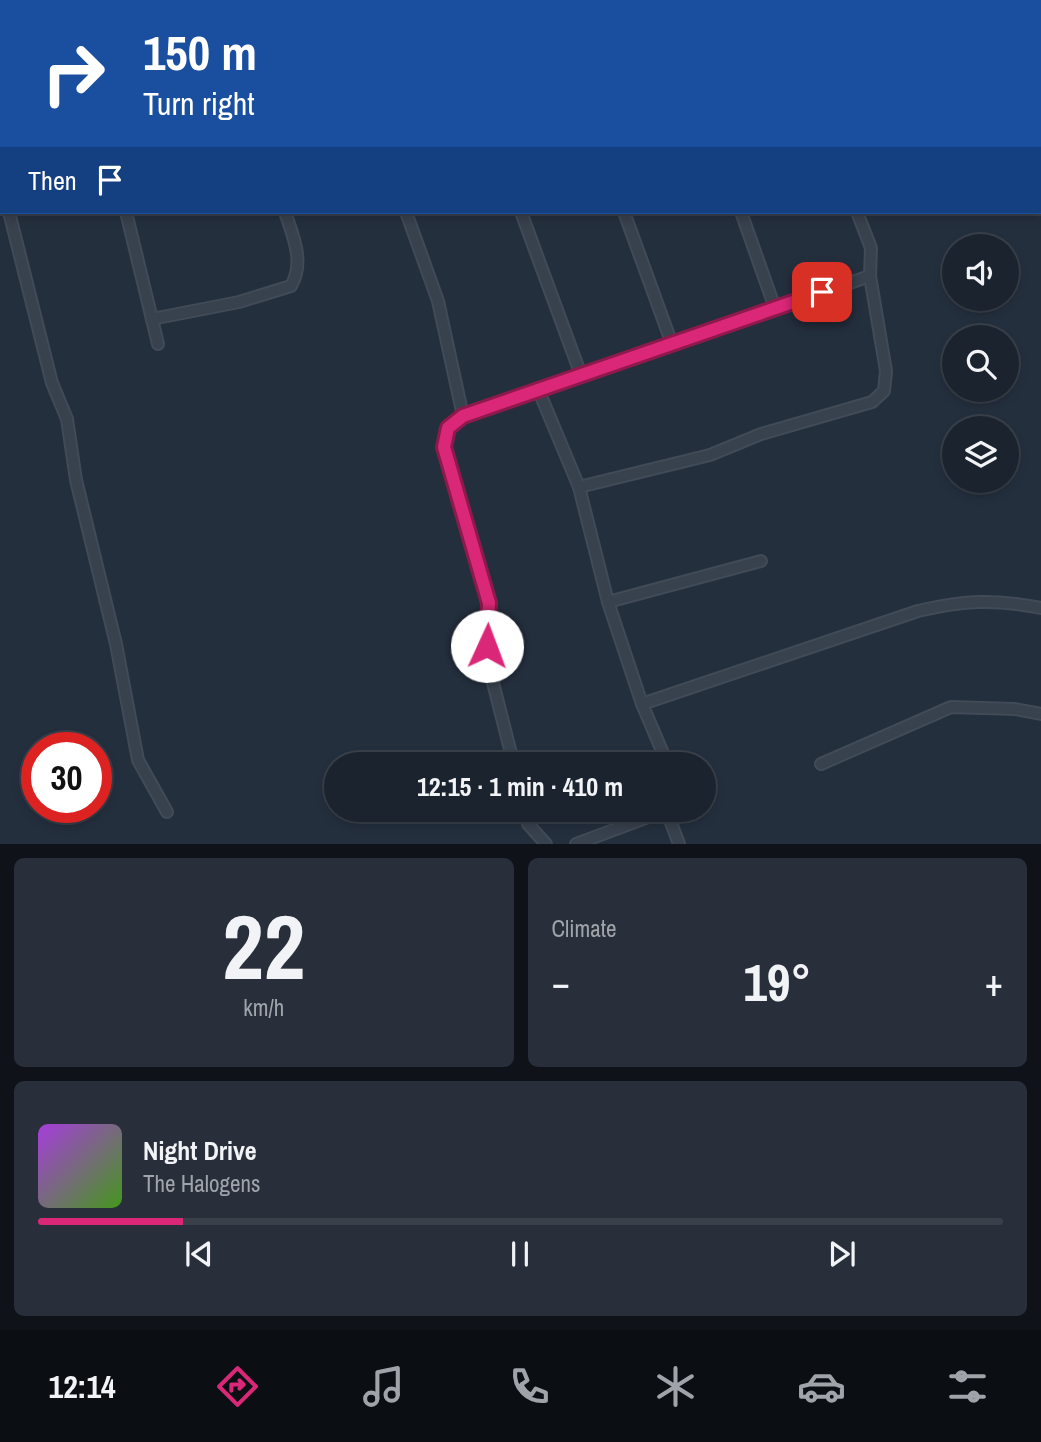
<!DOCTYPE html>
<html lang="en">
<head>
<meta charset="utf-8">
<style>
  body { margin:0; font-family:"Archivo Narrow",sans-serif; background:#282f3a; color:#f1f3f6; height:100vh; display:flex; flex-direction:column; font-size:26px; white-space:nowrap }
  * { box-sizing:border-box; margin:0 }
  p { font-size:23px; color:#a0a4aa }
  .icon { flex:none; width:38px; height:38px; fill:none; stroke:currentColor; stroke-width:2; stroke-linecap:round; stroke-linejoin:round }
  .map { position:relative; height:844px; overflow:hidden }
  .sheet { display:flex; flex-direction:column; gap:14px; padding:14px; background:#0f1319; flex:1 }
  .sheet>* { flex:none }
  .hud { position:absolute; left:0px; top:0px; width:1041px; height:214px; box-shadow:0 4px 10px #0003,0 0 0 2px #39404a; background:#1a4fa0; color:#fff; overflow:hidden }
  .controls { position:absolute; left:942px; top:234px; display:grid; gap:14px }
  .controls a { display:grid; place-items:center; width:77px; height:77px; border-radius:50%; background:#1b232e; box-shadow:0 4px 10px #0003,0 0 0 2px #39404a; font-size:35px }
  .speed { position:absolute; left:21px; top:732px; display:flex; gap:14px; font-size:35px; font-weight:700; text-align:center }
  .speed>* { display:grid; place-content:center; width:91px; height:91px; border-radius:50%; background:#1b232e; box-shadow:0 4px 10px #0003,0 0 0 2px #39404a; line-height:1 }
  .speed .limit { border:10px solid #d22; background:#fff; color:#111 }
  .pin { position:absolute; display:grid; place-items:center; width:60px; height:60px; color:#fff; margin:-30px; border-radius:14px; box-shadow:0 4px 10px #0006 }
  .me { position:absolute; width:77px; margin:-38px; rotate:2deg; stroke-linejoin:round; filter:drop-shadow(0 0 5px #0008) }
  .turn { display:flex; align-items:center; gap:24px; height:147px; padding:0 28px; font-size:32px }
  .turn .icon { width:91px; height:91px; stroke-width:2.5 }
  .turn b { display:block; font-size:49px; line-height:60px }
  .then { display:flex; align-items:center; height:66px; padding:0 28px; background:#0003; gap:14px; font-size:26px }
  .big { font-size:52px; font-weight:700; line-height:1.1 }
  .sheet .tile { flex:1; display:flex; flex-direction:column; justify-content:center; gap:10px; min-width:0; padding:0 24px; border-radius:10px; background:#282f3a }
  .sheet .dial { align-items:center; gap:0 }
  .dial b { font-size:91px; line-height:1 }
  .song { display:flex; align-items:center; gap:21px }
  .cover { width:84px; height:84px; border-radius:10px; background:linear-gradient(135deg,hsl(280 70% 55%),hsl(100 70% 35%)) }
  .played { height:7px; border-radius:4px; background:linear-gradient(90deg,#db2777 15%,#39404a 15%) }
  .keys { display:flex; justify-content:space-around; direction:ltr }
  .heat { display:flex; justify-content:space-between; align-items:center; font-size:38px; direction:ltr }
  .sheet .tiles { flex:1; display:grid; gap:14px; grid-template-columns:1fr 1fr }
  .tile:last-child { grid-column:span 2 }
  .trip { position:absolute; left:324px; top:752px; width:392px; height:70px; border-radius:35px; background:#1b232e; box-shadow:0 4px 10px #0003,0 0 0 2px #39404a; font-weight:700; line-height:70px; text-align:center }
  .tabs { display:flex; height:112px; justify-content:space-around; align-items:center; background:#0b0e12; color:#a0a4aa }
  .tabs .icon { width:49px; height:49px }
  .tabs .on { color:#db2777 }
  .tabs b { font-size:32px; color:#f1f3f6 }
  .map>svg:first-child { display:block }
  .lines { fill:none; stroke-linecap:round; stroke-linejoin:round }
  .minor-casing { stroke:#414a57; stroke-width:14 }
  .minor { stroke:#38414e; stroke-width:10 }
  .route-casing { stroke:#8e194d; stroke-width:18 }
  .route { stroke:#db2777; stroke-width:12 }
</style>
</head>
<body>
<div class="map">
<svg width="1041" height="844" viewBox="0 0 1041 844">
  <rect width="100%" height="100%" fill="#242f3e"/>
  <g class="lines">
    <defs>
      <g id="minor">
        <path d="M51 0 52 2"/>
        <path d="M175 0 176 2"/>
        <path d="M312 0V2"/>
        <path d="M435 0 436 2"/>
        <path d="M549 0V2"/>
        <path d="M666 0V2"/>
        <path d="M782 0 783 2"/>
        <path d="M603 2 608 0"/>
        <path d="M0 189 2 194"/>
        <path d="M9 212 52 383 67 419 76 480 116 644 138 760 167 812"/>
        <path d="M126 212 158 344"/>
        <path d="M406 212 438 301 463 416 538 389 579 487 710 455 761 434 872 402 884 391 886 371 870 276 871 248 857 212"/>
        <path d="M521 212 581 375"/>
        <path d="M624 212 672 344"/>
        <path d="M741 212 775 308"/>
        <path d="M152 319 239 302 291 286C305 262 293 236 285 212"/>
        <path d="M538 389 870 276"/>
        <path d="M463 416 448 428 444 447 489 603V667L514 765"/>
        <path d="M579 487 608 602 642 704 918 611C964 600 995 599 1041 608"/>
        <path d="M608 602 761 561"/>
        <path d="M642 704 668 765"/>
        <path d="M821 764 951 707 1015 709 1041 714"/>
        <path d="M524 810 528 824 546 844"/>
        <path d="M667 812 679 844"/>
        <path d="M576 844 667 810"/>
      </g>
    </defs>
    <use href="#minor" class="minor-casing"/>
    <use href="#minor" class="minor"/>
  </g>
  <g class="lines">
    <defs>
      <path id="route" d="M487 646 489 603 444 447 448 428 463 416 822 292"/>
    </defs>
    <use href="#route" class="route-casing"/>
    <use href="#route" class="route"/>
  </g>
</svg>
<div class="controls">
<a><svg class="icon" aria-label="sound" viewBox="0 0 24 24"><path d="M4 9h4l5-4v14l-5-4H4zM17 9q2 3 0 6"/></svg></a>
<a><svg class="icon" aria-label="search" viewBox="0 0 24 24"><circle cx="10" cy="10" r="6"/><path d="M15 15l6 6"/></svg></a>
<a><svg class="icon" aria-label="layers" viewBox="0 0 24 24"><path d="M12 4l9 5-9 5-9-5zM3 14l9 5 9-5"/></svg></a>
</div>
<div class="speed"><div class="limit">30</div></div>
<div class="pin" style="left:822px;top:292px;background:#d93025"><svg class="icon" aria-label="arrive" viewBox="0 0 24 24"><path d="M6 21V4h12l-3 4 3 4H6"/></svg></div>
<svg class="me" style="left:487px;top:646px" viewBox="-20 -20 40 40"><circle r="19" fill="#fff"/><path d="M0-13L10 11 0 6-10 11z" fill="#db2777"/></svg>
<div class="trip">12:15 · 1 min · 410 m</div>
<div class="hud">
<div class="turn"><svg class="icon" aria-label="right" viewBox="0 0 24 24"><path d="M7 20v-9h11M14 6l5 5-5 5"/></svg><div><b>150 m</b>Turn right</div></div>
<div class="then">Then<svg class="icon" aria-label="arrive" viewBox="0 0 24 24"><path d="M6 21V4h12l-3 4 3 4H6"/></svg></div>
</div>
</div>
<section class="sheet">
<div class="tiles">
<div class="tile dial"><b>22</b><p>km/h</p></div>
<div class="tile"><p>Climate</p>
<div class="heat"><a>−</a><b class="big">19°</b><a>+</a></div>
</div>
<div class="tile">
<div class="song"><i class="cover"></i><div><b>Night Drive</b><p>The Halogens</p></div></div>
<div class="played"></div>
<div class="keys"><svg class="icon" aria-label="previous" viewBox="0 0 24 24"><path d="M18 5L8 12l10 7zM5 5v14"/></svg><svg class="icon" aria-label="pause" viewBox="0 0 24 24"><path d="M8 5v14M16 5v14"/></svg><svg class="icon" aria-label="next" viewBox="0 0 24 24"><path d="M6 5l10 7-10 7zM19 5v14"/></svg></div>
</div>
</div>
</section>
<nav class="tabs">
<b>12:14</b>
<svg class="icon on" aria-label="directions" viewBox="0 0 24 24"><path d="M12 3l9 9-9 9-9-9zM9 14v-3h6M13 9l2 2-2 2"/></svg>
<svg class="icon" aria-label="music" viewBox="0 0 24 24"><path d="M9 18V5l10-2v13"/><circle cx="6" cy="18" r="3"/><circle cx="16" cy="16" r="3"/></svg>
<svg class="icon" aria-label="phone" viewBox="0 0 24 24"><path d="M5 4h4l2 5-3 2q2 4 5 5l2-3 5 2v4C11 20 4 13 5 4z"/></svg>
<svg class="icon" aria-label="climate" viewBox="0 0 24 24"><path d="M12 3v18M4 7l16 10M4 17L20 7"/></svg>
<svg class="icon" aria-label="car" viewBox="0 0 24 24"><path d="M5 17H2v-5l4-1 3-4h7l3 4 3 1v5h-3M9 17h6M6 11h13"/><circle cx="7" cy="17" r="2"/><circle cx="17" cy="17" r="2"/></svg>
<svg class="icon" aria-label="filters" viewBox="0 0 24 24"><path d="M4 7h16M4 17h16"/><circle cx="9" cy="7" r="2"/><circle cx="15" cy="17" r="2"/></svg>
</nav>
</body>
</html>
